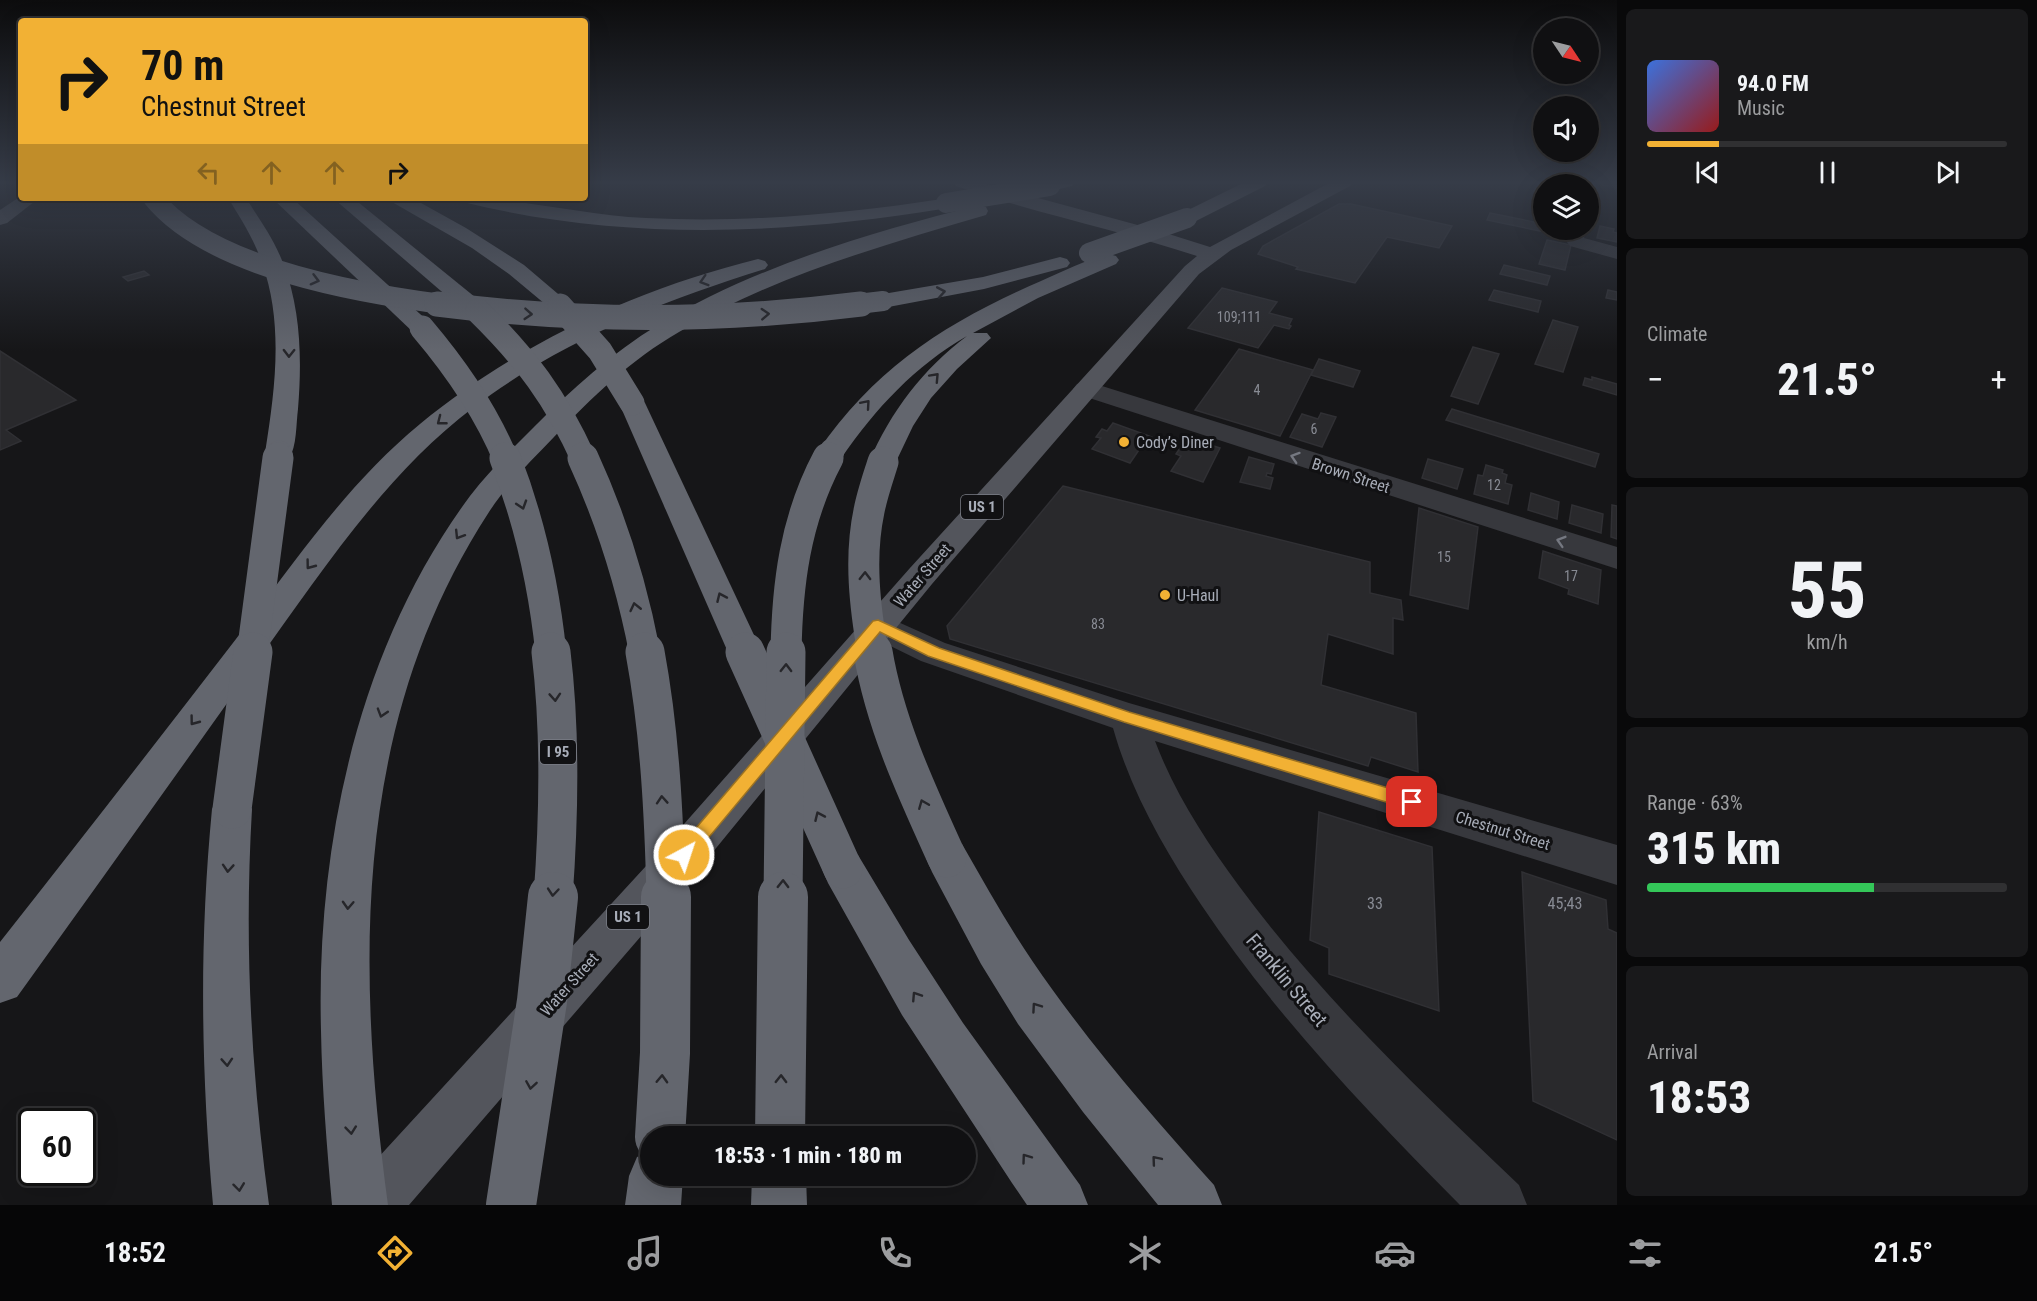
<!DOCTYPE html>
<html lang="en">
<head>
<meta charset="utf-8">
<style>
  body { margin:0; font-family:"Roboto Condensed",sans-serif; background:#19191b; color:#f1f3f6; height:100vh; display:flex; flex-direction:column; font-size:22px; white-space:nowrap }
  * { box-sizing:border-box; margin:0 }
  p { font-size:20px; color:#9c9d9f }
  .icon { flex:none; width:33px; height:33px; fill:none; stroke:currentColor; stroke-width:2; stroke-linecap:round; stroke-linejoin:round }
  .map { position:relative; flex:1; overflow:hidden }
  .panel { display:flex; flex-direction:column; gap:9px; padding:9px; background:#09090a; width:420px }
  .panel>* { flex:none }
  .guide { position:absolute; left:18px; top:18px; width:570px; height:183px; border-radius:6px; box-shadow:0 6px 24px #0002,0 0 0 2px #303032; background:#f2b134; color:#111; overflow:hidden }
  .needle { width:39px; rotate:125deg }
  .fabs { position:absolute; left:1533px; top:18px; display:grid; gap:12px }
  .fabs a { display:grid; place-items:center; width:66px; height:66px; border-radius:50%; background:#101012; box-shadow:0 6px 24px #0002,0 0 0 2px #303032; font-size:30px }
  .speed { position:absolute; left:18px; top:1108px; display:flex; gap:12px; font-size:30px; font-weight:700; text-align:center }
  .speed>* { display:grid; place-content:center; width:78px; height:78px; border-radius:50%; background:#101012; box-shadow:0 6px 24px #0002,0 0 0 2px #303032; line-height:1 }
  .speed .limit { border:3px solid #111; border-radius:9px; background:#fff; color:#111 }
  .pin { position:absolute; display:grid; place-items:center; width:51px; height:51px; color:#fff; margin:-26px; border-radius:12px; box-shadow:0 3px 9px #0006 }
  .me { position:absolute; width:66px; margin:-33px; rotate:40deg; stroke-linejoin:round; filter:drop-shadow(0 0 4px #0008) }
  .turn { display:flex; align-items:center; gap:21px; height:126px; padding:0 24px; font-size:27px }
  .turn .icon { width:78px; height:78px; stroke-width:2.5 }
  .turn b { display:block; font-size:42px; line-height:51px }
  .lanes { display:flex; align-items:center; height:57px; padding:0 24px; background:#0003; justify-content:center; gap:30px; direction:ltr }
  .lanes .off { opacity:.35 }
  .big { font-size:45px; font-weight:800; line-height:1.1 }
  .panel .widget { flex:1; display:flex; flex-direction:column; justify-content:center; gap:9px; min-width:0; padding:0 21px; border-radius:9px; background:#19191b }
  .panel .dial { align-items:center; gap:0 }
  .dial b { font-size:78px; line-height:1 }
  .song { display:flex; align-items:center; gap:18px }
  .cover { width:72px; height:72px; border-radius:9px; background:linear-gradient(135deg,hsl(220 70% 55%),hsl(0 70% 35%)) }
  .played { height:6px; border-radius:3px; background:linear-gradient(90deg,#f2b134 20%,#303032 20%) }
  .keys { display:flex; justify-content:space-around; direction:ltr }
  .heat { display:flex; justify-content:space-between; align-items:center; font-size:33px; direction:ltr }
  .charge { height:9px; border-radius:4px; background:linear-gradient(90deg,#34c759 63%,#303032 0) }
  .trip { position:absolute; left:640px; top:1126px; width:336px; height:60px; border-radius:30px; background:#101012; box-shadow:0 6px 24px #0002,0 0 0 2px #303032; font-weight:800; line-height:60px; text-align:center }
  .tab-bar { display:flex; height:96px; justify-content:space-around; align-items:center; background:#060607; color:#9c9d9f }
  .tab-bar .icon { width:42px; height:42px }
  .tab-bar .current { color:#f2b134 }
  .tab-bar b { font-size:27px; color:#f1f3f6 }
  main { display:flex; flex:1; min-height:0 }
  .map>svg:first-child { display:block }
  .building { fill:#29292c; stroke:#303034; stroke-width:1.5 }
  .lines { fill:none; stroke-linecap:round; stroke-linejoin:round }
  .minor { fill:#37383d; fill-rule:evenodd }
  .major { fill:#53555c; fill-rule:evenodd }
  .highway { fill:#63666e; fill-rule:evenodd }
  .highway-bridge-far4 { stroke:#63666e; stroke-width:20 }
  .highway-bridge-far3 { stroke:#63666e; stroke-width:25 }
  .highway-bridge-far2 { stroke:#63666e; stroke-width:31 }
  .highway-bridge-far1 { stroke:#63666e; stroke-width:39 }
  .highway-bridge { stroke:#63666e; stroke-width:50 }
  .oneway { stroke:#26262a }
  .oneway2 { stroke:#757881 }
  .route { fill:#f2b134; stroke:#9d7322; stroke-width:1.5 }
  .poi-dot { fill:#f2b134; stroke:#111113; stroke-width:2 }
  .labels { text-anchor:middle; stroke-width:6; stroke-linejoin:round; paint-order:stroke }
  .number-label { font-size:14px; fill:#888b94 }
  .shield { fill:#111113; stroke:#7b7e86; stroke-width:1.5 }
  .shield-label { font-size:15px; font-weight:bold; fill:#a8adb8 }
  .poi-label { font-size:16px; fill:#a8adb8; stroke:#111113; text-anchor:start }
  .street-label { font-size:16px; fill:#a8adb8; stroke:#111113 }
  .near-number-label { font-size:16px; fill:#888b94 }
  .near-street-label { font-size:20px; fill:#a8adb8; stroke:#111113 }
</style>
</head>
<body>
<main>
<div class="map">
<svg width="1617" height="1205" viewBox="0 0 1617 1205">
  <rect width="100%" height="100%" fill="#161618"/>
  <g class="building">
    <path d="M1542 182H1573L1571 184H1544V193L1534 191Z"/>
    <path d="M1588 182H1617V188Z"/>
    <path d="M1339 204H1351L1452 226 1439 248 1387 237 1355 283 1296 269 1298 267 1258 254 1263 246Z"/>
    <path d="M1490 213 1544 224V230H1565L1564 236 1487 220Z"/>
    <path d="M1600 226 1614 229 1613 232 1617 233V242L1597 238Z"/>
    <path d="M1547 240 1571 245 1565 270 1539 264Z"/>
    <path d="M1504 265 1550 276 1547 285 1500 274Z"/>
    <path d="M144 271 149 275 128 281 123 277Z"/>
    <path d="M1222 288 1277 302 1269 313 1292 319 1289 325 1291 326 1289 329 1274 325 1258 348 1188 328Z"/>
    <path d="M1494 290 1541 301 1538 312 1489 300Z"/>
    <path d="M1608 290 1617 292V300L1606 298Z"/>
    <path d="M1553 320 1578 327 1563 372 1535 364Z"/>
    <path d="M1473 347 1499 354 1478 404 1451 396Z"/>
    <path d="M1239 349 1313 370 1280 436 1195 410Z"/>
    <path d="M0 351 76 400 6 430 21 441 0 450Z"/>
    <path d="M1319 359 1360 371 1353 387 1311 375Z"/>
    <path d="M1592 377 1617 384V395L1583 385 1585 378 1592 380Z"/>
    <path d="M1452 409 1599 454 1595 467 1446 420Z"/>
    <path d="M1321 413 1336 417 1322 447 1290 437 1302 414 1318 419Z"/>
    <path d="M1113 423 1149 436 1156 439 1153 444 1145 441 1130 463 1092 449 1101 438 1096 437 1102 429 1107 431Z"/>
    <path d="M1192 439 1220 448 1203 482 1171 471 1181 456 1176 454 1182 445 1188 446Z"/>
    <path d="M1249 457 1274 464 1271 474 1267 473 1266 476 1273 478 1270 489 1240 482Z"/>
    <path d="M1428 459 1463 469 1457 489 1422 478Z"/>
    <path d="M1486 465 1503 470 1502 473 1507 475 1505 483 1512 485 1508 504 1474 494 1478 475 1483 476Z"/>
    <path d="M1063 486 1370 562V593L1401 600 1403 620 1393 618V654L1328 634 1321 685 1416 713 1418 772 1371 757 1368 766 950 639 947 626Z"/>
    <path d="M1531 493 1559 502 1557 519 1528 510Z"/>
    <path d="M1572 505 1603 514 1601 533 1569 523Z"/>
    <path d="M1612 505 1617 506V539L1611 537Z"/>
    <path d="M1419 508 1478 527 1468 609 1410 595Z"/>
    <path d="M1543 551 1601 570 1598 604 1568 594 1569 589 1539 578Z"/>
    <path d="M1319 812 1432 847 1439 1011 1329 974V948L1310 940Z"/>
    <path d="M1522 872 1606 900 1608 929 1617 933V1140L1533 1101Z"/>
  </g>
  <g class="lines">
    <g class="minor">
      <path d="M1568 230H1586L1584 238 1617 247V259L1570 246 1564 238Z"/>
      <path d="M1086 381 1617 547V569L1077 394 1073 389 1077 384Z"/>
      <path d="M878 613 945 643 1129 703 1617 845V885L1155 741C1175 794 1206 841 1239 886 1320 996 1420 1091 1519 1185L1527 1205H1460C1367 1111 1276 1016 1202 906 1165 851 1131 792 1113 728L921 661 866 634 861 625 866 616Z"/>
    </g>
    <g class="major">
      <path d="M953 182H979L1156 230 1210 247 1331 182H1353L1350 186 1231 250 1199 274 932 584 699 869 409 1205H345L353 1185 669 841 910 568 1185 266 1197 256C1118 230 1035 213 956 186Z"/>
      <path d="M21 196V198H39L7 223 0 225V210Z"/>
    </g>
    <g class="highway">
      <path d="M1044 182H1075L1072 186 1050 191 1044 190 1041 186Z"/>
      <path d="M1245 182H1268L1265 186 1194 222H1180L1178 218 1180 214Z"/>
      <path d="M228 198H246C259 219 274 239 283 263 301 309 302 360 298 409 296 424 297 446 289 459L279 461 269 459 265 453C275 390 284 324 262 263 254 239 241 219 228 198Z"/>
      <path d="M272 198H292L430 323 433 328 430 333 422 335 414 333Z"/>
      <path d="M333 198H353L486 306 489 311 486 316 478 318 470 316Z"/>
      <path d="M389 198H412L466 228 524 265 564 299 561 304 553 306 545 304 509 274 472 248 392 202Z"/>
      <path d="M460 198C522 198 583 215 646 218 746 223 844 214 942 199L948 200 951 204 948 208 942 209C782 235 621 241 463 202Z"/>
      <path d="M979 205 986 207 988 211 986 215C881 246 774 276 679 332 632 359 591 398 554 437 531 461 507 484 489 512 352 722 356 966 388 1205H332C327 1147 322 1089 321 1031 316 845 358 647 470 496 489 471 512 449 534 427 572 389 612 353 658 325 753 267 872 232 979 205Z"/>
      <path d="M1109 254 1116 256 1119 260 1116 264 1038 298 973 333H987L991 338 957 369 931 398 913 426 893 468 883 470 873 468 869 462C891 411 923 369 967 336 915 366 876 408 842 457L832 459 822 457 818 451C877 366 947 322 1041 281 1063 271 1086 260 1109 254Z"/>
      <path d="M1060 257 1067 259 1070 263 1067 267 984 289 883 308 875 306 872 301 875 296 883 294 983 277Z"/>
      <path d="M758 259 765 261 768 265 765 269C662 301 561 341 474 407 383 476 322 572 255 664 176 775 97 886 17 997L0 1003V942C79 842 158 740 236 639 293 564 347 484 420 424 517 344 637 289 758 259Z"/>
      <path d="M632 395 641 398 645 403 761 650 756 659 744 663 732 659 727 650 619 403 623 398Z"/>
      <path d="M232 791 246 797 252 809C244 945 251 1070 269 1205H213C201 1070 199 944 212 809L218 797Z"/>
      <path d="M947 839 962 844C985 884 1007 924 1033 962 1087 1041 1150 1114 1214 1185L1222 1205H1158L1083 1112 1018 1024 981 964 932 872 926 858 932 844Z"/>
      <path d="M843 849 858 855 909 940 963 1023 1080 1185 1088 1205H1027L1012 1183 902 1015 828 883 822 869 828 855Z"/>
      <path d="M651 1151V1176H683L681 1205H625L629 1176 637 1157Z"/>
      <path d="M752 1176H806L807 1205H751Z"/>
    </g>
    <g class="highway-bridge-far4">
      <path d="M153 198C211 269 362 294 449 305"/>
      <path d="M946 203 1050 186"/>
      <path d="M1089 253 1187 218"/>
      <path d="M849 305 883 301"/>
    </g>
    <g class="highway-bridge-far3">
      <path d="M437 304C578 322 720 322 861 304"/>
      <path d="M560 306 600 351 632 403"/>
      <path d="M478 311C526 358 556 398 584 460"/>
      <path d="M422 328C456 368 486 411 506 460"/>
      <path d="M278 460 279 453"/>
      <path d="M827 460 832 451"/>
    </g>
    <g class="highway-bridge-far2">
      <path d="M505 458C530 522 544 586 551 654"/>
      <path d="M583 458C612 521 632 586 645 654"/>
      <path d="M744 650 746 654"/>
      <path d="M252 654 278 458"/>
      <path d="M786 654C787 585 795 520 828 458"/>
      <path d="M873 654C865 607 859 558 869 511 872 495 878 478 883 462"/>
    </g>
    <g class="highway-bridge-far1">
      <path d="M551 652C561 734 559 817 553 898"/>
      <path d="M645 652C660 733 664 816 666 898"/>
      <path d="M745 652 843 869"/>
      <path d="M873 652C885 724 917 792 947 858"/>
      <path d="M232 809 253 652"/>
      <path d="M783 898 786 652"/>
    </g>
    <g class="highway-bridge">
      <path d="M660 1137 665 1053 666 897"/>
      <path d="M780 1137 783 897"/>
      <path d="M511 1205 542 1001 553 897"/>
    </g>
  </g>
  <defs><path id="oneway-chevron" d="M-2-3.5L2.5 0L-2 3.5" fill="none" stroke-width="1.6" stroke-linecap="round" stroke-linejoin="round" transform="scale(1.5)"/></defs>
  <g class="oneway">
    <use href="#oneway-chevron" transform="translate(315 280) rotate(15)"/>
    <use href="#oneway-chevron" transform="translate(704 281) rotate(163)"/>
    <use href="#oneway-chevron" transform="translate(941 292) rotate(-10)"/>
    <use href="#oneway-chevron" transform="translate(528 314) rotate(4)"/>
    <use href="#oneway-chevron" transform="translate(765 314) rotate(-3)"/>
    <use href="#oneway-chevron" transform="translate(289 353) rotate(91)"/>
    <use href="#oneway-chevron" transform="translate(935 377) rotate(-47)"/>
    <use href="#oneway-chevron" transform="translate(866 404) rotate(-49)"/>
    <use href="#oneway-chevron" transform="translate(441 421) rotate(142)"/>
    <use href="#oneway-chevron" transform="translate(522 505) rotate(72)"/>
    <use href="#oneway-chevron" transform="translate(459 535) rotate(122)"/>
    <use href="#oneway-chevron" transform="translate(310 565) rotate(127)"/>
    <use href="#oneway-chevron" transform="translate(865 576) rotate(-89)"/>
    <use href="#oneway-chevron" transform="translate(721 597) rotate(-114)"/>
    <use href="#oneway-chevron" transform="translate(635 607) rotate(-103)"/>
    <use href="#oneway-chevron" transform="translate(786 668) rotate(-89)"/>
    <use href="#oneway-chevron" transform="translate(555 697) rotate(86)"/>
    <use href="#oneway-chevron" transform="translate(382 713) rotate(107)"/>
    <use href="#oneway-chevron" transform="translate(194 721) rotate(127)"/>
    <use href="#oneway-chevron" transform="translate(662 800) rotate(-94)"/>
    <use href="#oneway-chevron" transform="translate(923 804) rotate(-112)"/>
    <use href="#oneway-chevron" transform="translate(819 816) rotate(-114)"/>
    <use href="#oneway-chevron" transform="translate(228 868) rotate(94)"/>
    <use href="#oneway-chevron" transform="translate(783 884) rotate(-89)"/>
    <use href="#oneway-chevron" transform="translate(553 892) rotate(95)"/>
    <use href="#oneway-chevron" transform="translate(348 905) rotate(93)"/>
    <use href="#oneway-chevron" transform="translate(916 996) rotate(-123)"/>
    <use href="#oneway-chevron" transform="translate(1036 1007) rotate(-125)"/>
    <use href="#oneway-chevron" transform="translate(227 1062) rotate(86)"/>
    <use href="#oneway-chevron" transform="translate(662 1079) rotate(-88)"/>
    <use href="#oneway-chevron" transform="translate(781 1079) rotate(-89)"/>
    <use href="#oneway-chevron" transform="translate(531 1085) rotate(99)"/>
    <use href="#oneway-chevron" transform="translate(351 1130) rotate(84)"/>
    <use href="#oneway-chevron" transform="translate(1026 1158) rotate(-126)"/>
    <use href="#oneway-chevron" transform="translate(1156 1160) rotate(-130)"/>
    <use href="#oneway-chevron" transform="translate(239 1187) rotate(83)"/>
  </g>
  <g class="oneway2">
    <use href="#oneway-chevron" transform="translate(1295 457) rotate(-162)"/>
    <use href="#oneway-chevron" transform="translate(1561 541) rotate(-163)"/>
  </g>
  <linearGradient id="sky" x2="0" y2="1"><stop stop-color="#0c0c0d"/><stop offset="0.52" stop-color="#363c48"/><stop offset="1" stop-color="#363c48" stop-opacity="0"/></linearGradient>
  <rect width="1617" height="351" fill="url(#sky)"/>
  <path class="route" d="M878 620 939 648 1129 712 1412 795 1418 797 1420 802 1418 807 1412 810 1124 722 928 656 880 632 690 860 684 863 678 860 675 855 678 849 873 621Z"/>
  <g class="poi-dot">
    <circle cx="1124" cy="442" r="6"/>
    <circle cx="1165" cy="595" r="6"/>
  </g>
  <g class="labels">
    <g class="number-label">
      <text x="1239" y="322">109;111</text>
      <text x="1257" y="395">4</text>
      <text x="1314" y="434">6</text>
      <text x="1494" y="490">12</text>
      <text x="1444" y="562">15</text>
      <text x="1571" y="581">17</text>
      <text x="1098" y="629">83</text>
    </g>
    <g class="shield">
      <rect x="961" y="495" width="42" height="24" rx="4.5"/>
      <rect x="540" y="740" width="36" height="24" rx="4.5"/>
      <rect x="607" y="905" width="42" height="24" rx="4.5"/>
    </g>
    <g class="shield-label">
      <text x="982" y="512">US 1</text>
      <text x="558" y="757">I 95</text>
      <text x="628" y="922">US 1</text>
    </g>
    <g class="poi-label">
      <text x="1136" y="448">Cody’s Diner</text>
      <text x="1177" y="601">U-Haul</text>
    </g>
    <g class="street-label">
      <text transform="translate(1351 475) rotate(18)" y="6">Brown Street</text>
      <text transform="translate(922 575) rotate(-49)" y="6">Water Street</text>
      <text transform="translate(1503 830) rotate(17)" y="6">Chestnut Street</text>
      <text transform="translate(569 984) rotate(-48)" y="6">Water Street</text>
    </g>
    <g class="near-number-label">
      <text x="1375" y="909">33</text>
      <text x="1565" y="909">45;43</text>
    </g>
    <g class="near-street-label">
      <text transform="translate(1287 980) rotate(50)" y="7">Franklin Street</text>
    </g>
  </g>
</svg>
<div class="fabs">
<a><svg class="needle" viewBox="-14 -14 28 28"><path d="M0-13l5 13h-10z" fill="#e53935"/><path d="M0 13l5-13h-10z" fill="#9c9d9f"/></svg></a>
<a><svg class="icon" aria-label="sound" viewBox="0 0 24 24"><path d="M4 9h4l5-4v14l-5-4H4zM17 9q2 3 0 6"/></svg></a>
<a><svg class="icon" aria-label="layers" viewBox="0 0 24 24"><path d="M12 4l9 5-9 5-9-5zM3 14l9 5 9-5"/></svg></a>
</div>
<div class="speed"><div class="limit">60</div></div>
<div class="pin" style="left:1412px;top:802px;background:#d93025"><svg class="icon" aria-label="arrive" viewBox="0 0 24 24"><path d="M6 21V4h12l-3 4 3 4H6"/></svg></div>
<svg class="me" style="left:684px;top:855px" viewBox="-20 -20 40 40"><circle r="17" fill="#f2b134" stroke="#fff" stroke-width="3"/><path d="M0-11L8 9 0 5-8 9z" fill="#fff"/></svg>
<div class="trip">18:53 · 1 min · 180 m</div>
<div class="guide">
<div class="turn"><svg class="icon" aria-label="right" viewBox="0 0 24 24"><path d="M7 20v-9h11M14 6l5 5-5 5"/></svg><div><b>70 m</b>Chestnut Street</div></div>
<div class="lanes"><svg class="icon off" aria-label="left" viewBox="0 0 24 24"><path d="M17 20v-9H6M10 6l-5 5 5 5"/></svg><svg class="icon off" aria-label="ahead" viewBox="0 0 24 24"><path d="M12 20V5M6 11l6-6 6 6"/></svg><svg class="icon off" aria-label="ahead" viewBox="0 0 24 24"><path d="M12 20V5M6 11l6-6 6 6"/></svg><svg class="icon" aria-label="right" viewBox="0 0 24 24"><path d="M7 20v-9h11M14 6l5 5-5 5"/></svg></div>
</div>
</div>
<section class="panel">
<div class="widget">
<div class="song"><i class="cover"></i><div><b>94.0 FM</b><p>Music</p></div></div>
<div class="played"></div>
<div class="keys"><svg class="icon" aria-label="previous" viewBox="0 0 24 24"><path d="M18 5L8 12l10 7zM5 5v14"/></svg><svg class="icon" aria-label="pause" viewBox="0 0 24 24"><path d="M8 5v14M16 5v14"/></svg><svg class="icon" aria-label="next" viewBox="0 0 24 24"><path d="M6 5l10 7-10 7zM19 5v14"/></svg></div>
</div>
<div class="widget"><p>Climate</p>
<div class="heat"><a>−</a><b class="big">21.5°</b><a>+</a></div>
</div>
<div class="widget dial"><b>55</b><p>km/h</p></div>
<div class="widget"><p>Range · 63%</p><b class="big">315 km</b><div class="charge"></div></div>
<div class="widget"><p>Arrival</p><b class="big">18:53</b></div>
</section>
</main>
<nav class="tab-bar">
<b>18:52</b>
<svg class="icon current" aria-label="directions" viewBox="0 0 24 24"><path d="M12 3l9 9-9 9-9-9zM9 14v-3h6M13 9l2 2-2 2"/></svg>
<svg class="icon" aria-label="music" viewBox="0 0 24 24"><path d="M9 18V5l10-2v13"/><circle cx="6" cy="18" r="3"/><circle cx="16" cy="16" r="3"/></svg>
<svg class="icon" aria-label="phone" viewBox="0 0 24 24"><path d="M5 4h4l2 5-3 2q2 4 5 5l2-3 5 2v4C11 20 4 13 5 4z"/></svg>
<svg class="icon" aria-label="climate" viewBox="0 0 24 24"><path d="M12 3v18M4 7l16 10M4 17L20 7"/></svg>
<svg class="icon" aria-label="car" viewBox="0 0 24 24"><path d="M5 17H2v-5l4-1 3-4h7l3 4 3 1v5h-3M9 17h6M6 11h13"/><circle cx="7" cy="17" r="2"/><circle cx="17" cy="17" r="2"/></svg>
<svg class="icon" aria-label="filters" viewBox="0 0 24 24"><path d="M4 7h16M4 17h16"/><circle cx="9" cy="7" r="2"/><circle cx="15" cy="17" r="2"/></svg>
<b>21.5°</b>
</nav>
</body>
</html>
